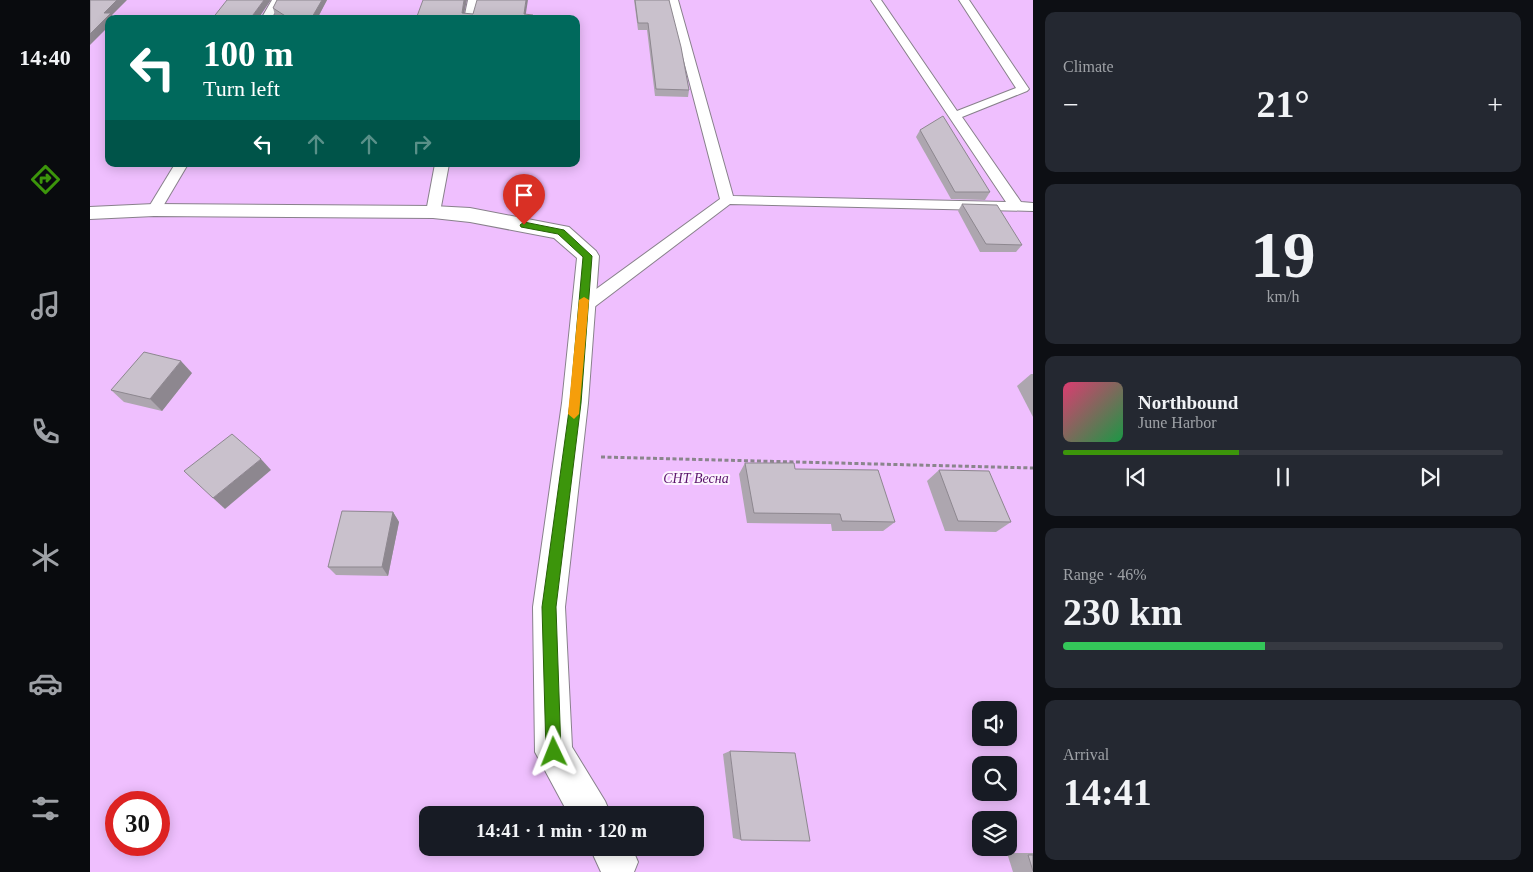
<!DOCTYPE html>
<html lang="en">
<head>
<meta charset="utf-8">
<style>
  body { margin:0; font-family:Georgia,serif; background:#242831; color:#f1f3f6; height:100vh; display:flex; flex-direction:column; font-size:19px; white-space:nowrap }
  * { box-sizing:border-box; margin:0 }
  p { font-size:16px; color:#9ea1a6 }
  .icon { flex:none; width:28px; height:28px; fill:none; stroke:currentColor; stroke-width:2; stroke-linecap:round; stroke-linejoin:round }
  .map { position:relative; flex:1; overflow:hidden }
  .details { display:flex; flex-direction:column; gap:12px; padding:12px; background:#0d0f14; width:500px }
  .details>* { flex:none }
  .banner { position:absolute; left:15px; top:15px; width:475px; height:152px; border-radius:10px; box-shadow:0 2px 12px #0003; background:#00695c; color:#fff; overflow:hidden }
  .buttons { position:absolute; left:882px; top:701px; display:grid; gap:10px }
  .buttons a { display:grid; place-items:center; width:45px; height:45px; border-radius:10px; background:#171b24; box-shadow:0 2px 12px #0003; font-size:25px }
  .speed { position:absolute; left:15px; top:791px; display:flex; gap:10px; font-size:25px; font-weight:700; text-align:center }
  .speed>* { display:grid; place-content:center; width:65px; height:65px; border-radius:50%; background:#171b24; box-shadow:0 2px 12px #0003; line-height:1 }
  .speed .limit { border:8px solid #d22; background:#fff; color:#111 }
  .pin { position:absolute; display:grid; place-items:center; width:42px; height:42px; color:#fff; margin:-51px -21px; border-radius:50% 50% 50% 0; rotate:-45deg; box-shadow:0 0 5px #0007 }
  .pin .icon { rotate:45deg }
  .me { position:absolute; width:55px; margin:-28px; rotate:358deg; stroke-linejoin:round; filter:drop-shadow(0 0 4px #0008) }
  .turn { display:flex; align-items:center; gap:18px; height:105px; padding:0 15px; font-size:22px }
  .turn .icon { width:65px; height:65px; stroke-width:2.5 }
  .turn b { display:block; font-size:35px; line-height:42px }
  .lanes { display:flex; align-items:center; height:48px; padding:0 15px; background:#0003; justify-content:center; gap:25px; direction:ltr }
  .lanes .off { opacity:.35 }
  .big { font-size:38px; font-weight:700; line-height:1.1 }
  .details .widget { flex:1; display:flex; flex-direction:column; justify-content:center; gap:8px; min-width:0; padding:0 18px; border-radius:10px; background:#242831 }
  .details .dial { align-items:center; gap:0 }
  .dial b { font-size:65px; line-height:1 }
  .song { display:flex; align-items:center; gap:15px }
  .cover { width:60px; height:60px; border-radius:8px; background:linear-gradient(135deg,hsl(340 70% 55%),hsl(140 70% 35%)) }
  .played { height:5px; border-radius:2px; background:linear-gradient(90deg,#3c950b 40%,#363941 40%) }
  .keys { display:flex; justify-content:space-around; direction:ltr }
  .heat { display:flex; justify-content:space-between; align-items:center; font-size:28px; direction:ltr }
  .charge { height:8px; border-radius:4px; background:linear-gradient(90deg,#34c759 46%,#363941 0) }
  .trip { position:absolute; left:329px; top:806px; width:285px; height:50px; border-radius:10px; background:#171b24; box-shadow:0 2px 12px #0003; font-weight:700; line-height:50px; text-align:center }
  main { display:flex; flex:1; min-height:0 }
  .menu { display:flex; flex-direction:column; width:90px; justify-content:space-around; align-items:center; background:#090b0e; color:#9ea1a6 }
  .menu .icon { width:35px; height:35px }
  .menu .selected { color:#3c950b }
  .menu b { font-size:22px; color:#f1f3f6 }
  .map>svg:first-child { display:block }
  .green { fill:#efbffe; fill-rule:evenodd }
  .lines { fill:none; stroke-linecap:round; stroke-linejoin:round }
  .lane-casing { stroke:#88818b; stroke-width:2 }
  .street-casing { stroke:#88818b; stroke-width:2 }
  .path { stroke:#8a858c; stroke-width:3; stroke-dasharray:4 2.5; stroke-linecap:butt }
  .lane { fill:#fff; fill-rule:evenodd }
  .street { fill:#fff; fill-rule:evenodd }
  .wall { fill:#ada6af }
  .shaded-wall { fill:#8d878f }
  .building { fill:#c9c1cc; stroke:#8d878f }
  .route { fill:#3c950b; stroke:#276107 }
  .slow { fill:#f59e0b }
  .labels { text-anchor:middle; stroke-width:4; stroke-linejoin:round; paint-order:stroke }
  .park-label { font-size:14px; font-style:italic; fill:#5a146c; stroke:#fcf3fe }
</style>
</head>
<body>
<main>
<nav class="menu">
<b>14:40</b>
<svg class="icon selected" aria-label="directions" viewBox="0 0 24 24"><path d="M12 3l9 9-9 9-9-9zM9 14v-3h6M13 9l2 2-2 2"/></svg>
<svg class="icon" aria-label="music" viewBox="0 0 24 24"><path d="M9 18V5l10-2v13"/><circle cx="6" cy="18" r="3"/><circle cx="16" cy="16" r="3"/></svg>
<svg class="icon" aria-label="phone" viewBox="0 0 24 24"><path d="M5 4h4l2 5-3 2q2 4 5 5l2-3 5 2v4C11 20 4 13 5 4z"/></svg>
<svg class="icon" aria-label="climate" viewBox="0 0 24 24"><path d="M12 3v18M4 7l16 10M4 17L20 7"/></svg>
<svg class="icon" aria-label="car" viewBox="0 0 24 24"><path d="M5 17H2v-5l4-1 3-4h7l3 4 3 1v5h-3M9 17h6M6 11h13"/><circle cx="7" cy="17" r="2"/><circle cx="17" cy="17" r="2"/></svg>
<svg class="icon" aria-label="filters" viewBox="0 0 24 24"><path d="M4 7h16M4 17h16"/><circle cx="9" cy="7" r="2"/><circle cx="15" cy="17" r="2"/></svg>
</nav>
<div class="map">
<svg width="943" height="872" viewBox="0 0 943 872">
  <rect width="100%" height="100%" fill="#eee6f1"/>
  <path class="green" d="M0 0H943V872H0ZM19 19H486V164H19ZM891 710H919V738H891ZM891 765H919V792H891ZM26 802H69V845H26ZM338 815H605V848H338ZM891 820H919V848H891Z"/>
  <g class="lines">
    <defs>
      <g id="lane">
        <path d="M182 0H192L181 19H171Z"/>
        <path d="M378 0H388L384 19H374Z"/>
        <path d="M578 0H588L643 196 916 202 781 0H791L867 111 926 88 869 0H879L939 89 937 91 872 117 931 202 943 203V211L640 204 499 311 493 313 487 311 485 307 487 303 630 199Z"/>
        <path d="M85 164H98L69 213H59L57 210Z"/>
        <path d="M345 164H359L350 212 348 215H338L336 212Z"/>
      </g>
      <g id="street">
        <path d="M64 204 343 206 380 208 479 227 506 251 509 256 498 403 475 607 482 747 515 801 521 815H479L445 752 443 607 472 403 487 258 464 238 380 222 343 218 64 216 0 219V207Z"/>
        <path d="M500 848H542L548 862 544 872H511Z"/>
      </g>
    </defs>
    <use href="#lane" class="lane-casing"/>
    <use href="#street" class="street-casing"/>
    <path class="path" d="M511 457 943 468"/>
    <use href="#lane" class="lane"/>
    <use href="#street" class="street"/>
  </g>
  <g class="wall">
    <path d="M187 0H237L227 19H191L185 15 183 8Z"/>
    <path d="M544 0H579L599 90 598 97 565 96 557 30H548Z"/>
    <path d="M830 130 900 192 895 200 861 199 826 137Z"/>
    <path d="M872 204 932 245 926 252H890L868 211Z"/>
    <path d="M102 373 72 411 34 402 21 390Z"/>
    <path d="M941 374H943V417L927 386Z"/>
    <path d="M655 463 705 469 805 522 793 531H742L741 524 657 523 649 474Z"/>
    <path d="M849 470 921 522 906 532 855 531 837 481Z"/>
    <path d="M303 512 309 522 298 576 246 575 238 567Z"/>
    <path d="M640 751 651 840 643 838 633 754Z"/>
    <path d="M917 853H943V872H923Z"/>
  </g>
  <g class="shaded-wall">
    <path d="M27 0H37L22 15 25 19H19V26L0 45V34L14 13Z"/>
    <path d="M174 0H181L168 19H160Z"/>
    <path d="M232 0H237L227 19H221Z"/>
    <path d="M374 0H377L373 19 372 13Z"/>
    <path d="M436 0H438L435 19 434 14Z"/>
    <path d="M91 361 102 373 72 411 60 399Z"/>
    <path d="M171 459 181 470 135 509 123 498Z"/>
    <path d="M303 512 309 522 298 576 292 567Z"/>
  </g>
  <g class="building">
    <path d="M0 0H27L14 13H21L0 34Z"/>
    <path d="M137 0H174L160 19H122Z"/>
    <path d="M187 0H232L221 19H200L183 8Z"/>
    <path d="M333 0H374L372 13 383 14 387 0H436L434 14 443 15V19H326Z"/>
    <path d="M545 0H579L591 47 599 90 566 89 558 23H548Z"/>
    <path d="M853 116 900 192H865L830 130Z"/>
    <path d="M872 204 907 205 932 245 896 244Z"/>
    <path d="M54 352 91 361 60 399 21 390Z"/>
    <path d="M142 434 171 459 123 498 94 471Z"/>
    <path d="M655 463H704L705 469 788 470 805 522 752 521 750 514 664 513Z"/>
    <path d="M849 470 899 471 921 522 868 521Z"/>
    <path d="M252 511 303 512 292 567H238Z"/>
    <path d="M640 751 705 753 720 841 651 840Z"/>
    <path d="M938 855H943V871Z"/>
  </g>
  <path class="route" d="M434 222 474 230 502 256 491 403 466 607 471 752 469 757 464 760 458 757 456 752 452 607 480 403 493 257 468 234 431 227 430 225Z"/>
  <path class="slow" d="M494 297 499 300 489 414 484 419 478 414 489 300Z"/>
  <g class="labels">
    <g class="park-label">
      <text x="606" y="483">СНТ Весна</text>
    </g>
  </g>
</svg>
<div class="buttons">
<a><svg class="icon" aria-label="sound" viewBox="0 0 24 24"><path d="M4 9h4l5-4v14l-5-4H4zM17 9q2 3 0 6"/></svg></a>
<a><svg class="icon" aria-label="search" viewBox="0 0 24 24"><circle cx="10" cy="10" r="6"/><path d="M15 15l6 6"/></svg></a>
<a><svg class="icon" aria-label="layers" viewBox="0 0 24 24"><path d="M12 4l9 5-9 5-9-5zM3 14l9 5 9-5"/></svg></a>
</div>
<div class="speed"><div class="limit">30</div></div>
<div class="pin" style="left:434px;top:225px;background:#d93025"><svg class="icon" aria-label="arrive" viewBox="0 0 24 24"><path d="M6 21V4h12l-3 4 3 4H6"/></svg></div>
<svg class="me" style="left:464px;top:752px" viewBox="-20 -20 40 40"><path d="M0-17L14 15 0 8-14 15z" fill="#3c950b" stroke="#fff" stroke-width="4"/></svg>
<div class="trip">14:41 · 1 min · 120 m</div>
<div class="banner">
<div class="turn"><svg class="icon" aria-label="left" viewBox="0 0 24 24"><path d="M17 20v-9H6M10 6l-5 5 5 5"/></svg><div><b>100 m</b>Turn left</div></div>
<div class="lanes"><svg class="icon" aria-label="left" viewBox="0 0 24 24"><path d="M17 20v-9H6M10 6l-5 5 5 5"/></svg><svg class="icon off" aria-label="ahead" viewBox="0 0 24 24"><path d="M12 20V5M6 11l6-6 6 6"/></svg><svg class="icon off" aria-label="ahead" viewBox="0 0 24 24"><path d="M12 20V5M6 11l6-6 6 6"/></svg><svg class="icon off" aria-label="right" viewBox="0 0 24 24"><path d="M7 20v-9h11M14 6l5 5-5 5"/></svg></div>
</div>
</div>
<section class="details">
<div class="widget"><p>Climate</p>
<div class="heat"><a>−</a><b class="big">21°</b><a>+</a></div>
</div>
<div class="widget dial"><b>19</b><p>km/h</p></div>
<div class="widget">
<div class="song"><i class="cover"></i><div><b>Northbound</b><p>June Harbor</p></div></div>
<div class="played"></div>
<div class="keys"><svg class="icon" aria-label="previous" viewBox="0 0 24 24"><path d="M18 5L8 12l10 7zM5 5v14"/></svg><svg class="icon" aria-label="pause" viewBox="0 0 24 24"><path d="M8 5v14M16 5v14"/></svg><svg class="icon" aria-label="next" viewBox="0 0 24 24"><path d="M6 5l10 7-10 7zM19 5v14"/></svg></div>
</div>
<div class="widget"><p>Range · 46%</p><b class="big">230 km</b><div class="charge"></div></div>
<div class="widget"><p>Arrival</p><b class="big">14:41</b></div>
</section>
</main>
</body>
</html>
